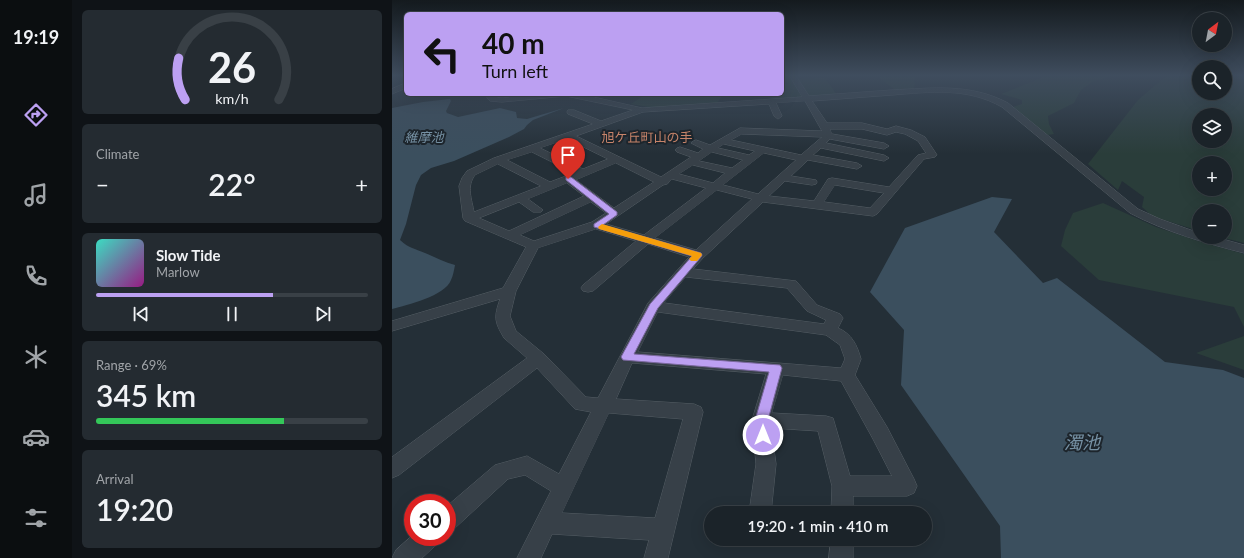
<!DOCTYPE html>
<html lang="en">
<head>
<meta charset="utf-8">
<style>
  body { margin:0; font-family:Lato,"Noto Sans JP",sans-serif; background:#242b31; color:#f1f3f6; height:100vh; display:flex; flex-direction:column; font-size:15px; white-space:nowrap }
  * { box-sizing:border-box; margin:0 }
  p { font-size:13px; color:#a0a4a8 }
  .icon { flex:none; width:22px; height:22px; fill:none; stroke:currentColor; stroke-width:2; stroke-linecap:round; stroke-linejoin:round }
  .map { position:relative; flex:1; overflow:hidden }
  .side { display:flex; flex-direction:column; gap:10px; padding:10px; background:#0f1317; width:320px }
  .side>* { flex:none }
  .banner { position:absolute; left:12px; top:12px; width:380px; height:84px; border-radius:6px; box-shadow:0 4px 16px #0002,0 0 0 1px #394046; background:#bca0f2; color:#111; overflow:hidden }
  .needle { width:26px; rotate:32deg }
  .controls { position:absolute; left:800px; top:12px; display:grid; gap:8px }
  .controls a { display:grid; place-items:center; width:40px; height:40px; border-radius:50%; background:#1b2329; box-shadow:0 4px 16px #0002,0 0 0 1px #394046; font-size:20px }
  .speed { position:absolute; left:12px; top:494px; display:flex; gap:8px; font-size:20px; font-weight:700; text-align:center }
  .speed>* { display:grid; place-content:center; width:52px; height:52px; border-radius:50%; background:#1b2329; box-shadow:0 4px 16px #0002,0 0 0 1px #394046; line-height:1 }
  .speed .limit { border:6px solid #d22; background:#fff; color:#111 }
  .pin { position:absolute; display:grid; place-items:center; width:34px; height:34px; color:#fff; margin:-41px -17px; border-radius:50% 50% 50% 0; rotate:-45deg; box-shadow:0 0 4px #0007 }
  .pin .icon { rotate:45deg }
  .me { position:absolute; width:44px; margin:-22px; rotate:0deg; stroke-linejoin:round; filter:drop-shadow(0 0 3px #0008) }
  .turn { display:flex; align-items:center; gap:14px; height:84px; padding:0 12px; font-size:18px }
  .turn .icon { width:52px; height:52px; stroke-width:2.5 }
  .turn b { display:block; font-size:28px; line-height:34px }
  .big { font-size:30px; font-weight:600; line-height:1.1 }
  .side .tile { flex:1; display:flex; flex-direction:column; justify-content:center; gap:6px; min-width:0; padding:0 14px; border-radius:6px; background:#242b31 }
  .side .dial { align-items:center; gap:0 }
  .dial svg { height:104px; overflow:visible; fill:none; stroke:#394046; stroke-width:7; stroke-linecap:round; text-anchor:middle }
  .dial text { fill:#f1f3f6; stroke:none }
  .song { display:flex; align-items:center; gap:12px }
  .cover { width:48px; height:48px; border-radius:6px; background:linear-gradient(135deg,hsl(170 70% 55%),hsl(310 70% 35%)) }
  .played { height:4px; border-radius:2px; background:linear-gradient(90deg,#bca0f2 65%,#394046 65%) }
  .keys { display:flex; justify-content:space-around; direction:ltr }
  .heat { display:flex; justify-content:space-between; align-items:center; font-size:22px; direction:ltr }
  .charge { height:6px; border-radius:3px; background:linear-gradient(90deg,#34c759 69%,#394046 0) }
  .trip { position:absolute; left:312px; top:506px; width:228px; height:40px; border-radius:20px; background:#1b2329; box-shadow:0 4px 16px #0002,0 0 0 1px #394046; font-weight:600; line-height:40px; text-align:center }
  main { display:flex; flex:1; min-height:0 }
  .tabs { display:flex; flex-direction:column; width:72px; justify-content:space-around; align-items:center; background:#0b0e10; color:#a0a4a8 }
  .tabs .icon { width:28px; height:28px }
  .tabs .active { color:#bca0f2 }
  .tabs b { font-size:18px; color:#f1f3f6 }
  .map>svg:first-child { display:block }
  .green { fill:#2a3d3a; fill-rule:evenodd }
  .water { fill:#3b4f5e }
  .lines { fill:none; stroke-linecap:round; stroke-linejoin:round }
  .minor-casing { stroke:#555e65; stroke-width:1 }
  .minor { fill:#374048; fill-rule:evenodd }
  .route { fill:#bca0f2; stroke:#7a689d }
  .slow { fill:#f59e0b }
  .labels { text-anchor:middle; stroke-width:4; stroke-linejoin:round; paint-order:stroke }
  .far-water-label { font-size:13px; font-style:italic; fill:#7691a4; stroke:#1d252c }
  .far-quarter-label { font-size:13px; fill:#c7846a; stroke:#1d252c }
  .near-water-label { font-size:18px; font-style:italic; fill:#7691a4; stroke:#1d252c }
</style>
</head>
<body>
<main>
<nav class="tabs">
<b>19:19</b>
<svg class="icon active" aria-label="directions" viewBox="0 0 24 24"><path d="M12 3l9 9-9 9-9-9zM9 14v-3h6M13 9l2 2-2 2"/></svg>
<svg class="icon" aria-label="music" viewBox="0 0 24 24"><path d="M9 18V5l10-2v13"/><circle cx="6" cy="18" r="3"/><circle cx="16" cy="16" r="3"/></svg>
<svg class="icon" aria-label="phone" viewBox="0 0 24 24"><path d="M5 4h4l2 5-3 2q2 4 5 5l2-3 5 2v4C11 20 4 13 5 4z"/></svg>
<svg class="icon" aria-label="climate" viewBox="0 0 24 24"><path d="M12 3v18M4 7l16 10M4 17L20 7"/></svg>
<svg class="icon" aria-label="car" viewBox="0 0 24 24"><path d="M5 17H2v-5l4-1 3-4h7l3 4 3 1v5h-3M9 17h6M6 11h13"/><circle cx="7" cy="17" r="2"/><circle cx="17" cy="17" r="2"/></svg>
<svg class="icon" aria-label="filters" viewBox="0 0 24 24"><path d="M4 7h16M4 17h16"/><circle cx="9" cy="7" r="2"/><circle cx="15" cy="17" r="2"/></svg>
</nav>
<section class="side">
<div class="tile dial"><svg viewBox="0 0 100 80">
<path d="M14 69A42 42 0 1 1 86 69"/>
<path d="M14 69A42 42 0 0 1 9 37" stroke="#bca0f2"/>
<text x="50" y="56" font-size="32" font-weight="700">26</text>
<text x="50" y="72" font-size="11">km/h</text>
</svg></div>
<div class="tile"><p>Climate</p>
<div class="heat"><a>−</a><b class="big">22°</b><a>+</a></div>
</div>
<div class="tile">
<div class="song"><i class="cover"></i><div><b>Slow Tide</b><p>Marlow</p></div></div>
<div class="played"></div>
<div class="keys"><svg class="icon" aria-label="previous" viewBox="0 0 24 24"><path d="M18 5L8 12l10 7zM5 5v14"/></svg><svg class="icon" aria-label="pause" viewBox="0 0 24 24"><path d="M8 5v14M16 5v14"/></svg><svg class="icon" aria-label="next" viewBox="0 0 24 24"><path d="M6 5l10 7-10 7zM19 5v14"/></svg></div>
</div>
<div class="tile"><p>Range · 69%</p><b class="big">345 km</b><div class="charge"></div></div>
<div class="tile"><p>Arrival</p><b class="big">19:20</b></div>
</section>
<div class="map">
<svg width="852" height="558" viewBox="0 0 852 558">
  <rect width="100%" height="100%" fill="#242f37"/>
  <g class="green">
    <path d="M391 76H405L408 79 433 78 445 95 383 99 368 94H390V85L396 84Z"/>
    <path d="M485 76H523L522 90H503Z"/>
    <path d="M654 76H726L715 77 700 82 689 90 682 103 656 116 657 124 662 134 655 135 621 107 630 104V100L609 94Z"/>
    <path d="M771 76H807V93H833V76H852V243L828 237H833V211H807V231L760 216 750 207 752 197 730 181 726 190 696 164 746 100 773 77ZM807 115H833V141H807ZM807 163H833V189H807Z"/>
    <path d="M254 94H294L309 97 317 94H334L331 95 325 103 319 104 262 108 239 104Z"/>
    <path d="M711 203 764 227 809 242 852 254V327L842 307 707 280 669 246 673 230 681 213Z"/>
    <path d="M852 336V370L804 353Z"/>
  </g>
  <g class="water">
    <path d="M58 99 59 101 54 111 55 113 66 117 108 108 124 112 125 118 135 119 172 108 141 120 135 125 132 129 117 137 62 161 39 168 29 175 24 185 14 224 8 240C18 249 22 248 33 253 43 257 52 262 63 265 62 270 61 276 59 280 53 296 15 305 0 309V108L31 102Z"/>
    <path d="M600 197 620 199 602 232 651 283 665 278 773 362 831 370 852 378V558H609L608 526 509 385 512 330 478 292 513 228Z"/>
  </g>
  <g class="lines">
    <defs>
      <g id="minor">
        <path d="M398 76H404L417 96C445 94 472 92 500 90 541 88 578 83 616 103L746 209 768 219 807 233V237H823L852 245V253C813 243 774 232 738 213L610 107C575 87 538 92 500 95 473 97 447 99 420 101L435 123H470L495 129 504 126 519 130 533 137 545 155 543 157 532 159 485 214 481 216 371 202 311 258 301 269 404 281 425 305 448 314 451 318 446 328C460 334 465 345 469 359L463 375 495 427 522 479 525 486 522 493 515 496H461V513H439L440 486 426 431 379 428 384 464 379 513H357L364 464 360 420 374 374 240 363 224 399 302 404 309 407 311 412 276 558H252L257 540 160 534 149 558H125L159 491 133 475 116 479 63 528 55 531V506L103 465 135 456 167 474 199 412 183 409 145 368 7 475 0 478V457L135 358 112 338C102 321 102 317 108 299L0 331V321L111 288 134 247 73 221 71 218 67 186 70 178 75 171 102 158 201 124 176 114 175 112 176 110H182L209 121 241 110 174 96 110 102 98 101 92 94H100L103 97 110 98 148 94H188L250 108 410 97ZM413 101 430 131 348 128 318 145 304 140 301 141 299 143 311 149 306 153 288 147 285 148 283 150 285 152 299 157 269 177 184 136 251 112 377 104 382 116 386 119 390 116 384 103ZM438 129H470L495 135 504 132 513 134 526 141 534 153 526 155 497 187 440 178 436 179 422 201 377 196 393 181 420 185 424 184 425 182 424 180 399 176 416 160 465 169 470 166 465 163 421 155 429 148 492 161 497 158 492 155 434 143 438 139 492 149 497 146 492 143 440 134ZM350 134 430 137 409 155 339 140ZM175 139 216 159 191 169 148 148ZM332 144 363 151 357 155 326 148ZM140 152 182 173 158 182 115 160ZM320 152 351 160 340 168 307 161ZM372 153 404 160 366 194 331 185ZM224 163 262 182 222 208 184 180ZM106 164 149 186 82 212C80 200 74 186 83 175ZM301 165 333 173 321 183 287 174ZM280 179 314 188 252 235 214 224 271 185 275 184ZM175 183 192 196 117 231 87 218 127 202 141 212H149L151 210 136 199ZM443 185 492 193 478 208 432 202ZM325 190 360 199 304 250 263 238ZM199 202 214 213 200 222 142 241 128 235ZM204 229 244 241 191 285 189 288 191 291 196 292 201 291 256 244 297 257 256 303 206 398 194 397 152 354 124 331 118 316 124 291 146 248ZM294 277 395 288 415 311 434 320 432 324 272 303ZM266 312 434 335 448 345 453 359 449 368 246 352ZM391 375 449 381 481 439 500 476H458L441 418 434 416 380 413ZM217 413 291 419 263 518 170 513Z"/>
        <path d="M14 83V88L0 94V89Z"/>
        <path d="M21 535V537H47L44 545 30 558H0L4 550Z"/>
        <path d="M439 539H461V558H437Z"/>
      </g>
    </defs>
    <use href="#minor" class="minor-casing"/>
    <use href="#minor" class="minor"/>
  </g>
  <linearGradient id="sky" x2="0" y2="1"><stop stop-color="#141a1e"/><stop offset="0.49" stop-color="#3f4d5e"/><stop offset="1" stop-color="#3f4d5e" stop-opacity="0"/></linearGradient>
  <rect width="852" height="154" fill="url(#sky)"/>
  <path class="route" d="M174 177H179L225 212V215L211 225 309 253 310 255 309 257 266 308 242 354 388 365 390 368 376 420 377 435 375 439 371 440 366 439 363 420 377 372 231 360 229 357 258 304 300 256 202 227V224L217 214 174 180Z"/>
  <path class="slow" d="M210 224 309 253 310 255 305 261H299L297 259 300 256 207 229 206 227Z"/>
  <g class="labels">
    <g class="far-water-label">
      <text x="32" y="142">維摩池</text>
    </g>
    <g class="far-quarter-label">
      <text x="255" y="142">旭ケ丘町山の手</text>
    </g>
    <g class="near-water-label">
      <text x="690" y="449">濁池</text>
    </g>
  </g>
</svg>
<div class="controls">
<a><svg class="needle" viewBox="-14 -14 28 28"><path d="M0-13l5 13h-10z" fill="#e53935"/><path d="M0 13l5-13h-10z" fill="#a0a4a8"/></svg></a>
<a><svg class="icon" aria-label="search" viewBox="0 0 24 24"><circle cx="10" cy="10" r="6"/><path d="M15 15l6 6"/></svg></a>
<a><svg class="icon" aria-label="layers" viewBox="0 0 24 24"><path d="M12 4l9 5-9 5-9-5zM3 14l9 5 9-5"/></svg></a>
<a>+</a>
<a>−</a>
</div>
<div class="speed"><div class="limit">30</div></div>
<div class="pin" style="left:176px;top:179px;background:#d93025"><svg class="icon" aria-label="arrive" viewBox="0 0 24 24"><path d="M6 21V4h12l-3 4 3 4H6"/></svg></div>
<svg class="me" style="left:371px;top:435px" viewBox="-20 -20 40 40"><circle r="17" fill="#bca0f2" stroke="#fff" stroke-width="3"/><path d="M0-11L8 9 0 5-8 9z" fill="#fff"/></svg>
<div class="trip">19:20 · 1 min · 410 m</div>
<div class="banner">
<div class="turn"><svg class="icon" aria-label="left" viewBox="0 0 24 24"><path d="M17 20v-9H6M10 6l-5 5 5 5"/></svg><div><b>40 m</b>Turn left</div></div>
</div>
</div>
</main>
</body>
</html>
